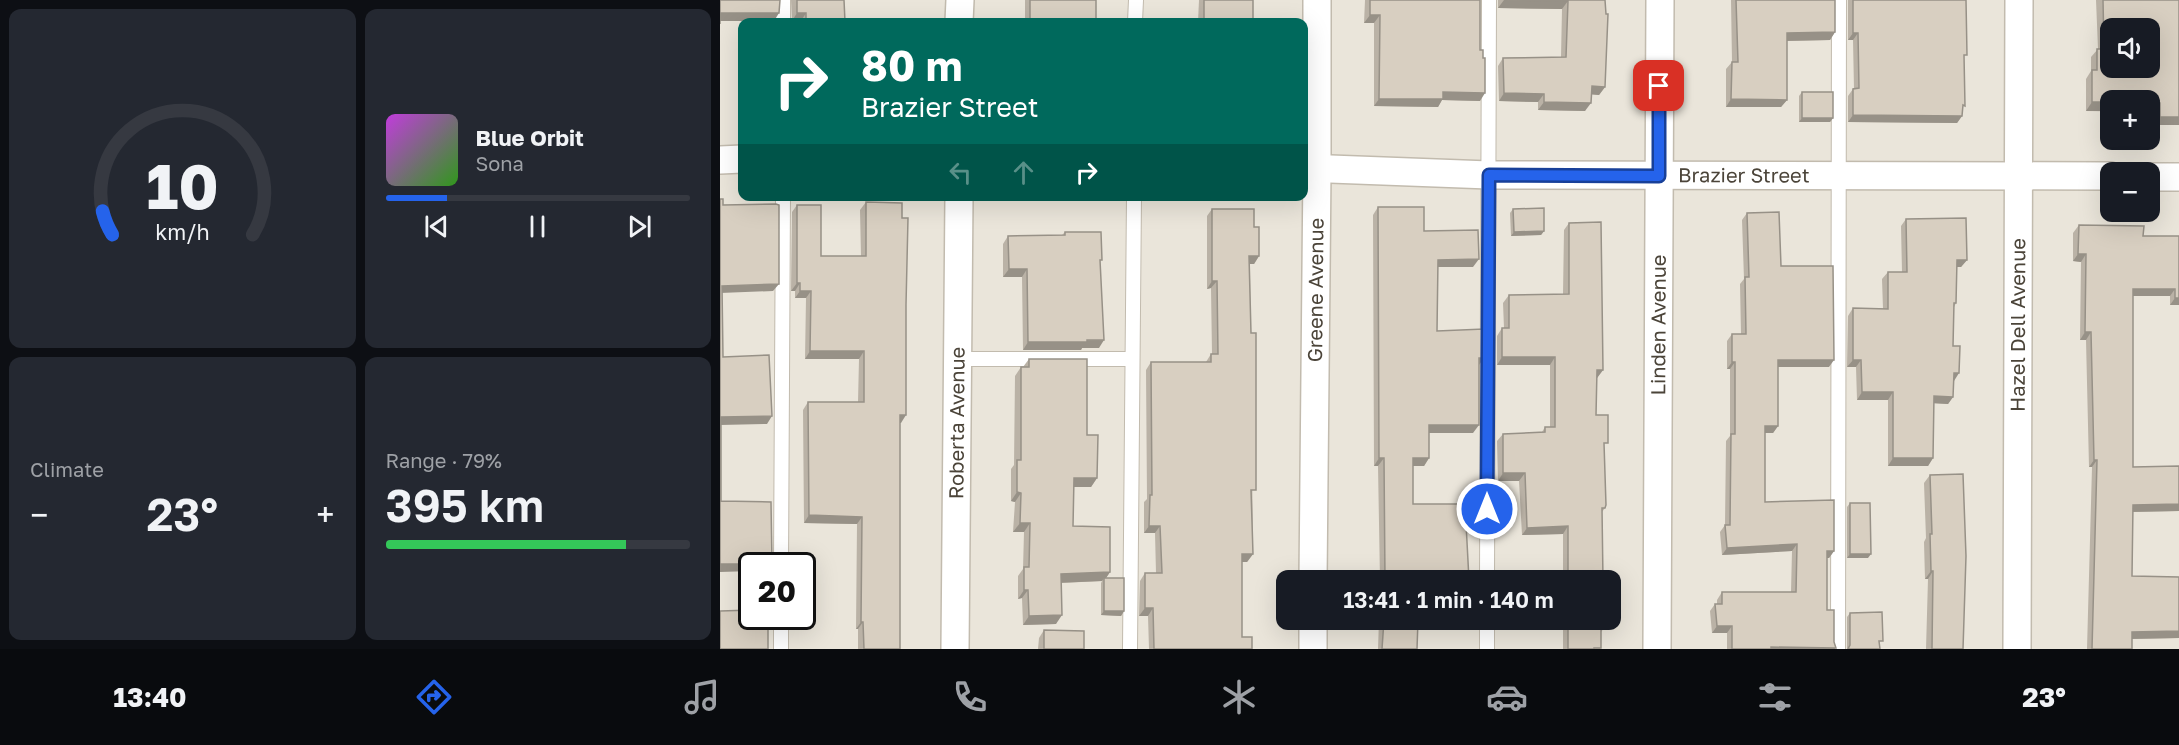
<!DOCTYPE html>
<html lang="en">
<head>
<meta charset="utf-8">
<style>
  body { margin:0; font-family:"Golos Text",sans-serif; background:#242831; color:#f1f3f6; height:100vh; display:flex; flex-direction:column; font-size:22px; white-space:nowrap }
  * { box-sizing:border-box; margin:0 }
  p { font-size:20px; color:#9ea1a6 }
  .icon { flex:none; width:33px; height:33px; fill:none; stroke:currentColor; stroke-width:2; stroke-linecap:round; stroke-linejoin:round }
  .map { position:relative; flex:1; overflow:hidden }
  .sheet { display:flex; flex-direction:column; gap:9px; padding:9px; background:#0d0f14; width:720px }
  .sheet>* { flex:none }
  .top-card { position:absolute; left:18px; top:18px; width:570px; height:183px; border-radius:12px; box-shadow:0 6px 24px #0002; background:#00695c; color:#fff; overflow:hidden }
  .fabs { position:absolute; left:1380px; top:18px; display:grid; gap:12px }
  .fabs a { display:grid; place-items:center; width:60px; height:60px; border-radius:12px; background:#171b24; box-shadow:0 6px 24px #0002; font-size:30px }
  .speed { position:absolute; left:18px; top:552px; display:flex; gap:12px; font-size:30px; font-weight:700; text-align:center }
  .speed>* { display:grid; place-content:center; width:78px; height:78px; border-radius:50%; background:#171b24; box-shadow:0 6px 24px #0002; line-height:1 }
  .speed .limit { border:3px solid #111; border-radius:9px; background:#fff; color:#111 }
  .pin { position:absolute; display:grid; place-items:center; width:51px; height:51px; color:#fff; margin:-26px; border-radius:12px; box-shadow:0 3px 9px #0006 }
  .me { position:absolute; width:66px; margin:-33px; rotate:0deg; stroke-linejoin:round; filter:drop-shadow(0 0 4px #0008) }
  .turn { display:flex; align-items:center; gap:21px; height:126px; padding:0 24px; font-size:27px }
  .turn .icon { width:78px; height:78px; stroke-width:2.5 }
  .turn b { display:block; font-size:42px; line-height:51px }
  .lanes { display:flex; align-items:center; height:57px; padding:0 24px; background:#0003; justify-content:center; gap:30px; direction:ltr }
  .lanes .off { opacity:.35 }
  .big { font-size:45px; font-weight:600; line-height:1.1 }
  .sheet .tile { flex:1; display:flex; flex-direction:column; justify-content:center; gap:9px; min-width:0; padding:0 21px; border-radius:12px; background:#242831 }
  .sheet .dial { align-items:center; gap:0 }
  .dial svg { height:156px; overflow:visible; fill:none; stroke:#363941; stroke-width:7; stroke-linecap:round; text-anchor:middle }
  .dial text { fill:#f1f3f6; stroke:none }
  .song { display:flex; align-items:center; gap:18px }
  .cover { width:72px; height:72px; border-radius:9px; background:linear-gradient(135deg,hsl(290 70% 55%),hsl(110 70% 35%)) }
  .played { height:6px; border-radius:3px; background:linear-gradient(90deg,#2563eb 20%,#363941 20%) }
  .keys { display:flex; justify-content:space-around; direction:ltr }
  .heat { display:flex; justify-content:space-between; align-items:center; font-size:33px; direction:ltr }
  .charge { height:9px; border-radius:4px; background:linear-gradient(90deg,#34c759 79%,#363941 0) }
  .sheet .tiles { flex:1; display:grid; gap:9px; grid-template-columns:repeat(2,1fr) }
  .trip { position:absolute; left:556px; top:570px; width:345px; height:60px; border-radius:12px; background:#171b24; box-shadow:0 6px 24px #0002; font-weight:600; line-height:60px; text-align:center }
  .dock { display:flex; height:96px; justify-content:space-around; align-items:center; background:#090b0e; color:#9ea1a6 }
  .dock .icon { width:42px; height:42px }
  .dock .active { color:#2563eb }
  .dock b { font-size:27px; color:#f1f3f6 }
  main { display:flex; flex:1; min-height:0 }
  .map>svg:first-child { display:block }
  .residential { fill:#eae5da; fill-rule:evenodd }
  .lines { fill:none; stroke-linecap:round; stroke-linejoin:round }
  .service-casing { stroke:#c2bbae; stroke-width:16 }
  .minor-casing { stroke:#c2bbae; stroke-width:30 }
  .service { stroke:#fff; stroke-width:14 }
  .minor { stroke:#fff; stroke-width:27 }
  .wall { fill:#bab2a6 }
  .shaded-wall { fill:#979187 }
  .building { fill:#d8cfc1; stroke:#979187; stroke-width:1.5; fill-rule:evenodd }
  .route-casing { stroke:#184099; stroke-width:15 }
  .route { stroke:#2563eb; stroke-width:10 }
  .labels { text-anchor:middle; stroke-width:5; stroke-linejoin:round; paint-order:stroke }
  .street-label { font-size:20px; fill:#4b4439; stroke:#fff }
</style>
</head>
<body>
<main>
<section class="sheet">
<div class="tiles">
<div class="tile dial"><svg viewBox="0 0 100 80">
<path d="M14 69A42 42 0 1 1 86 69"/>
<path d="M14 69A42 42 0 0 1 9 57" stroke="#2563eb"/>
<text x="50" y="56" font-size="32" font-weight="700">10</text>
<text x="50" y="72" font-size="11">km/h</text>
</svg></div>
<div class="tile">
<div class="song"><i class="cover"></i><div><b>Blue Orbit</b><p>Sona</p></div></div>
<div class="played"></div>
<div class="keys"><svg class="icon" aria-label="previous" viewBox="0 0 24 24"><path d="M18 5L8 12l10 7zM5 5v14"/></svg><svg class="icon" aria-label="pause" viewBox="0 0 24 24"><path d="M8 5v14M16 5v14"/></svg><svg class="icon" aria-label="next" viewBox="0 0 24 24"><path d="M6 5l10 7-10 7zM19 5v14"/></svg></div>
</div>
<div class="tile"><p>Climate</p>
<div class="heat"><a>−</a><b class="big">23°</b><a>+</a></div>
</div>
<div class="tile"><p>Range · 79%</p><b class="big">395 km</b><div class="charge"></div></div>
</div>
</section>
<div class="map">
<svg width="1459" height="649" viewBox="0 0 1459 649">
  <rect width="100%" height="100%" fill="#f6f3ec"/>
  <path class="residential" d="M0 0H1459V649H0ZM22 22H584V196H22ZM1390 28H1430V68H1390ZM1390 100H1430V140H1390ZM1390 172H1430V212H1390ZM32 566H82V616H32ZM567 580H891V620H567Z"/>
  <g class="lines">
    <defs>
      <g id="service">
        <path d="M63 22V0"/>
        <path d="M415 22 416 0"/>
        <path d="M239 359H412"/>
        <path d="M61 566 63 196"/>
        <path d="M767 580 769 0"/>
        <path d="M61 649V616"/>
        <path d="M410 649 414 196"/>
        <path d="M767 649V620"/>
        <path d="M1118 649 1119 0"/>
      </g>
      <g id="minor">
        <path d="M239 22 240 0"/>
        <path d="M0 160 22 159"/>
        <path id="s1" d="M584 168 769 175 1390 176"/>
        <path d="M1430 177H1459"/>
        <path id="s2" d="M593 580 597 169V0"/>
        <path id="s3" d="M235 649 239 196"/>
        <path d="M593 649V620"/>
        <path id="s4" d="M937 649 940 0"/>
        <path id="s5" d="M1297 649 1299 0"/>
      </g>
    </defs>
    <use href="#service" class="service-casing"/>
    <use href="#minor" class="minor-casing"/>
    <use href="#service" class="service"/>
    <use href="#minor" class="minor"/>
  </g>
  <g class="wall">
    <path d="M71 0H124L125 22H81V21H72Z"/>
    <rect x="305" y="0" width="71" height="22"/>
    <path d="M479 0H533V22H478Z"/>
    <path d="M645 0H760V101L722 100 718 107 654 106V23H644Z"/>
    <path d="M778 0H885V87L879 95 871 94 865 111 818 110V102L779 101 778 66 783 58 841 57 842 9 778 8Z"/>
    <path d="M1011 0H1115V32L1110 40 1067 41V100L1061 107H1006V69L1012 62Z"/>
    <path d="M1128 0H1246L1242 116 1237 123 1128 122V96L1133 89H1134L1133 40H1128Z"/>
    <path d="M1376 0H1459V125H1434V112L1366 111V79L1371 71V57L1378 49Z"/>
    <path d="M1082 92 1113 118 1110 122H1079V96Z"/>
    <path d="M146 202 181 423H180V649H138V629H136L137 524 84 523 83 410 88 402H138L139 359H85L86 298H75V291H71L72 212 77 205 101 256H141L140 210Z"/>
    <path d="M658 207 704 231 753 267H718L717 331 759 365 753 433H709V458L704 466H693V504L749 580H660L658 466H654L653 215Z"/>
    <path d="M492 209 534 227 539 256 534 264H530L533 554 527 562H522V637L532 649H429L428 616H419L420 581 425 573H436L435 533H424V502L427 499 426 370 431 362H486L491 354H492L491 288 487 289V216Z"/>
    <path d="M793 209 824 231 821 235 791 236 790 213Z"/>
    <path d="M1027 213 1061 266 1109 367H1058V426L1053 433H1045V502L1114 551 1109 558H1107V610L1115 649H1007V633H992L990 611 995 604H997V600L1002 592H1071L1072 551 1002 555 1000 532 1005 525 1006 441 1010 436V369H1007V341L1012 334H1021L1020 284 1024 279 1022 220Z"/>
    <path d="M1186 219 1247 260 1241 267H1237L1236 303 1234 307 1233 346V397L1228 404 1214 403 1213 458 1208 466H1168V400H1137L1136 367H1127L1128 316 1133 308 1163 309 1162 279 1168 272H1182L1181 226Z"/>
    <path d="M849 223 883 370 877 378 876 415 884 449 885 508 882 512 883 580H843V534L802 535 799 481H778L777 441 783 434 822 432 825 427H830V365H777V336L782 328H784L783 303 789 295 843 294 844 230Z"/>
    <path d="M1359 225 1423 236H1459V305H1450V296H1413V467L1459 466V511L1413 512 1412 576 1459 577V638L1412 639V649H1367L1372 467H1369L1366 340H1360L1361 262 1353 261V233Z"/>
    <path d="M345 232 380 263 379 348H362L361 350H303L302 277H283V244L288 236 342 235Z"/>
    <path d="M309 359 367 435 377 478 371 487H354L353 526 390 572 386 578 404 611 401 616 381 615V583L382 581 341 583 336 624 303 625 302 598 298 599V576L303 569 304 532H293L295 502 291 501V469L294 465 295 376 301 367H303Z"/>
    <path d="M1210 475 1243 649H1206L1208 579H1205L1204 542 1206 538 1204 483Z"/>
    <path d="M1130 503 1148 558H1127V507Z"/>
    <path d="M1130 613 1160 645V649H1127V617Z"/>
    <path d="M659 620H709L705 626 698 625 697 649H658Z"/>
    <path d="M843 620H884V628L881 632V648L880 649H843Z"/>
    <path d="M324 630 364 649H318L319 638Z"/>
  </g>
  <g class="shaded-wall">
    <path d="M784 0 848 1 842 9 778 8Z"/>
    <path d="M0 13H59L54 21H0Z"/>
    <path d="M77 13H86L81 21H72Z"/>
    <path d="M650 15H660L654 23H644Z"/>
    <path d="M1115 32 1110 40 1062 41 1067 33Z"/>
    <path d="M1133 33H1138L1133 40H1128Z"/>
    <path d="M872 86 885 87 879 95 866 94Z"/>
    <path d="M723 92 765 93 760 101 722 100 718 107 654 106 659 99Z"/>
    <path d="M784 93 824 94 818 102 779 101Z"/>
    <path d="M1011 99 1067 100 1061 107H1006Z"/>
    <path d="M824 102 871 103 865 111 818 110Z"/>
    <path d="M1372 102H1390V111H1366Z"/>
    <path d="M1430 103H1440L1434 112 1430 111Z"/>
    <path d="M1133 115 1242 116 1237 123 1128 122Z"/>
    <path d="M1440 117H1459V125H1434Z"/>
    <path d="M1082 118H1113L1110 122H1079Z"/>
    <path d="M824 231 821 235 791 236 794 232Z"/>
    <path d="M1358 254H1366L1361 262 1353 261Z"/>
    <path d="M529 256H539L534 264H524Z"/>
    <path d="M759 259 753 267H713L718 260Z"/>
    <path d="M1237 260H1247L1241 267H1232Z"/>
    <path d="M289 269H307L302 277H283Z"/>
    <path d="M492 281H497L491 288 487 289Z"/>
    <path d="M77 283H80L75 291H71Z"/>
    <path d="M59 284 53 291 0 293 2 286Z"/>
    <path d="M1413 289H1455L1450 296H1408Z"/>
    <path d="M80 291H91L86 298H75Z"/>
    <path d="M1455 298H1459V305H1450Z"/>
    <path d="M1365 332H1371L1366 340H1360Z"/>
    <path d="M384 340 379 348H362L361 350H303L308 342Z"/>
    <path d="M90 351H144L139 359H85Z"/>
    <path d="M782 357H835L830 365H777Z"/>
    <path d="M759 358H764L759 365Z"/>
    <path d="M1058 360H1114L1109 367H1053Z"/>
    <path d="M1133 360H1141L1136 367H1127Z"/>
    <path d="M1012 362H1015L1010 369H1007Z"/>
    <path d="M877 370H883L877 378H871Z"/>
    <path d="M1234 373H1239L1234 381Z"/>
    <path d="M1142 392H1173L1168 400H1137Z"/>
    <path d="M1214 396 1233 397 1228 404 1209 403Z"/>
    <path d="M180 415H186L181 423H175Z"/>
    <path d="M52 416 47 424 0 425 1 417Z"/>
    <path d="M709 425H759L753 433H704Z"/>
    <path d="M1045 426H1058L1053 433H1040Z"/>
    <path d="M659 458H664L658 466H654Z"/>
    <path d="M693 458H709L704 466H688Z"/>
    <path d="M1173 458H1213L1208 466H1168Z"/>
    <path d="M1374 460H1377L1372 467H1369Z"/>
    <path d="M783 473H805L799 481H778Z"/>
    <path d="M354 478H377L371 487H348Z"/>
    <path d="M297 492 301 493 295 502 291 501Z"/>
    <path d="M1459 504V511L1408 512 1413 505Z"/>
    <path d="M89 515 142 517 137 524 84 523Z"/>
    <path d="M300 523H310L304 532H293Z"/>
    <path d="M429 526H440L435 533H424Z"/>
    <path d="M848 526 843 534 802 535 807 528Z"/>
    <path d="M1077 544 1072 551 1002 555 1007 548Z"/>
    <path d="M1107 551H1114L1109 558H1102Z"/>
    <path d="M522 554H533L527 562H516Z"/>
    <path d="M1130 554H1151L1148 558H1127Z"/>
    <path d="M0 564H52L51 566H32V571L0 572Z"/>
    <path d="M1211 571H1213L1208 579H1205Z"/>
    <path d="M390 572 384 581V578L382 581 335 583 341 574Z"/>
    <path d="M304 590H308L302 598 298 599Z"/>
    <path d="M425 608H433L428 616H419Z"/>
    <path d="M384 611H404L401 616 381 615Z"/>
    <path d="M342 615 336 624 303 625 309 616Z"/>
    <path d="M696 620H709L705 626 693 625Z"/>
    <path d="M141 622H143L138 629H136Z"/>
    <path d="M997 626H1012L1007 633H992Z"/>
    <path d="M1459 631V638L1407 639 1412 632Z"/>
    <path d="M1051 647 1116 648 1115 649H1049Z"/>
  </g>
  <g class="building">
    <path d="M0 0H60L59 13H0V24Z"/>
    <path d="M77 0H124L125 22H86V13H77Z"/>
    <rect x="310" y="0" width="66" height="22"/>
    <rect x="484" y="0" width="49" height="22"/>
    <path d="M650 0H760V50H763V58H765V93L723 92V99H659L660 15H650Z"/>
    <path d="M784 0H885L886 14H888L885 87 872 86 871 103 824 102V94L784 93 783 58 846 57 848 1Z"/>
    <path d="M1016 0H1115V32L1067 33V100L1011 99 1012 62H1018Z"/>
    <path d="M1133 0H1246L1247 55H1244L1245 106 1243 105 1242 116 1133 115V89L1139 88 1138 33H1133Z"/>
    <path d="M1383 0H1459V117H1440V103H1430V100H1390V102H1372V70H1377V49H1384ZM1390 28H1430V68H1390Z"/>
    <rect x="1082" y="92" width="31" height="26"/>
    <path d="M0 199H3V205L56 204 59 205V284L2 286 3 357 49 355 52 416 1 417V501L51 502 52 564H0Z"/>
    <path d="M146 202 182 203V218H188L186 305V415H180V649H144L143 622H141L142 517 89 515 88 402H144V351H90L91 291H80V283H77V205H101V256H146Z"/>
    <path d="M658 207H704V231L758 230 759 259 718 260 717 331 764 329V358H759V425H709V458H693V504H745L749 580H665L664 458H659Z"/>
    <path d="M824 208V231L794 232 793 209Z"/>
    <path d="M492 209H534V227H539V256H529L531 333H536V490H531L533 554H522V637H532V649H434L433 608H425V573H442L440 526H429L430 495H432L431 362H491V354H498L497 281H492Z"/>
    <path d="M1059 212 1061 266H1113L1114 360H1058V426H1045V502L1114 500V551H1107V610H1114V642L1116 648 1051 647V649H1012V626H997L995 604H1002V592H1076L1077 544 1007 548 1005 525H1010L1011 434H1015V362H1012V334H1026L1025 277H1029L1027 213Z"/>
    <path d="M1246 218 1247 260H1237L1236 303H1234L1233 346H1240L1239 373H1234L1233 397 1214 396 1213 458H1173V392H1142L1141 360H1133V308L1168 309V272H1187L1186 219Z"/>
    <path d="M881 222 883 370H877L876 415H888V443H884L886 505 885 508H882L883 580H848V526L807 528 805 473H783V434L825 432V427H835V357H782V328H789V295L849 294V223Z"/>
    <path d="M1359 225 1424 226 1423 236H1459V298H1455V289H1413V467L1459 466V504L1413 505 1412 576 1459 577V631L1412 632V649H1372L1377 460H1374L1371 332H1365L1366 254H1358Z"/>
    <path d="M345 232H381L382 260H380L384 340H367V342H308L307 269H289L288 236 345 235Z"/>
    <path d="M309 359H367V435H378L377 478H354L353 526 390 527V572L341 574 342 615 309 616 308 590H304V567H309L310 523H300L301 493 297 492V460H301V367H309Z"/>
    <path d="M1243 474 1246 556 1243 649H1212L1213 571H1211L1210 534H1212L1210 475Z"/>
    <path d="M1130 503H1150L1151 554H1130Z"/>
    <rect x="384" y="578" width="20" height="33"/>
    <path d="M32 610V616H48V649H0V611Z"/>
    <path d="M1162 612 1163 641H1159L1160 649H1128L1130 645V613Z"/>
    <path d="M664 620H698L697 649H662Z"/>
    <path d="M848 620H884V628H881V648H874V649H848Z"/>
    <path d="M324 630 364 631V649H324Z"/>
  </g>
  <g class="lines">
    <defs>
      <path id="route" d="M767 509 769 175 939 176V86"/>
    </defs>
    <use href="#route" class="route-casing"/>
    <use href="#route" class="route"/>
  </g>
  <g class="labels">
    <g class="street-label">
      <text dy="7" stroke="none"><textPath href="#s1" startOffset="440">Brazier Street</textPath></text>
      <text dy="7" stroke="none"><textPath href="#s2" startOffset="290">Greene Avenue</textPath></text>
      <text dy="7" stroke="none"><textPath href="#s4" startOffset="324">Linden Avenue</textPath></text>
      <text dy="7" stroke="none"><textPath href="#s5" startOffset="324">Hazel Dell Avenue</textPath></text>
      <text dy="7" stroke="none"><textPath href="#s3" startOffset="226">Roberta Avenue</textPath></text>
    </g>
  </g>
</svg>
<div class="fabs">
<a><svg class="icon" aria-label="sound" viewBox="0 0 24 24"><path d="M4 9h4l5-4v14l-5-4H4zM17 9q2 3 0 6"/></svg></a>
<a>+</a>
<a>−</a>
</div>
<div class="speed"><div class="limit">20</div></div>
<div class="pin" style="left:939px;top:86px;background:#d93025"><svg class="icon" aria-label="arrive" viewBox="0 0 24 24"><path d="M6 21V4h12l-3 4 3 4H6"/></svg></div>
<svg class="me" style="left:767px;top:509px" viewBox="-20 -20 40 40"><circle r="17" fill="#2563eb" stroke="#fff" stroke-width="3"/><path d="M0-11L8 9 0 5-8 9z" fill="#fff"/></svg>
<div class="trip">13:41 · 1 min · 140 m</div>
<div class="top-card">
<div class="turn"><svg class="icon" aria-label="right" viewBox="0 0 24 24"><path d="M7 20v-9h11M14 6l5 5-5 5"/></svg><div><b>80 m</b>Brazier Street</div></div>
<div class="lanes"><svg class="icon off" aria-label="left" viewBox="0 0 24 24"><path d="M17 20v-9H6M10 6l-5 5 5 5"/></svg><svg class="icon off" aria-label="ahead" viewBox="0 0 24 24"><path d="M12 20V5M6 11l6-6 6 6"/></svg><svg class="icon" aria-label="right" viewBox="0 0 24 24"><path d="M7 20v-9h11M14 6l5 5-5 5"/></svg></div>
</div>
</div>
</main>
<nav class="dock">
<b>13:40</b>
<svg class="icon active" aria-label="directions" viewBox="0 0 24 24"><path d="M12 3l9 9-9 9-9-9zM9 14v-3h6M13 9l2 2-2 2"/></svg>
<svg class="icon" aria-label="music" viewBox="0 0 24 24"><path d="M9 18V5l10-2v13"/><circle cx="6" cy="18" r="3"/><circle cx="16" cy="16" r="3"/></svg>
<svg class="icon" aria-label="phone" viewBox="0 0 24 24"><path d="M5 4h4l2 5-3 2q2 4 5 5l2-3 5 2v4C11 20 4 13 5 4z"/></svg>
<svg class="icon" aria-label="climate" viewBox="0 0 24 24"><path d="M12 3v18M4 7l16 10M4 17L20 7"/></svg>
<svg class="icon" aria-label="car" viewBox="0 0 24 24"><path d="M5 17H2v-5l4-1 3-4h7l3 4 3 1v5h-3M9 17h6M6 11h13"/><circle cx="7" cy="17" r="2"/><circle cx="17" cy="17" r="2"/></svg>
<svg class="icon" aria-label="filters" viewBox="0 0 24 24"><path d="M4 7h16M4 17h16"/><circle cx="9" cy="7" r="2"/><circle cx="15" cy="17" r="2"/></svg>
<b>23°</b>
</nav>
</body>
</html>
